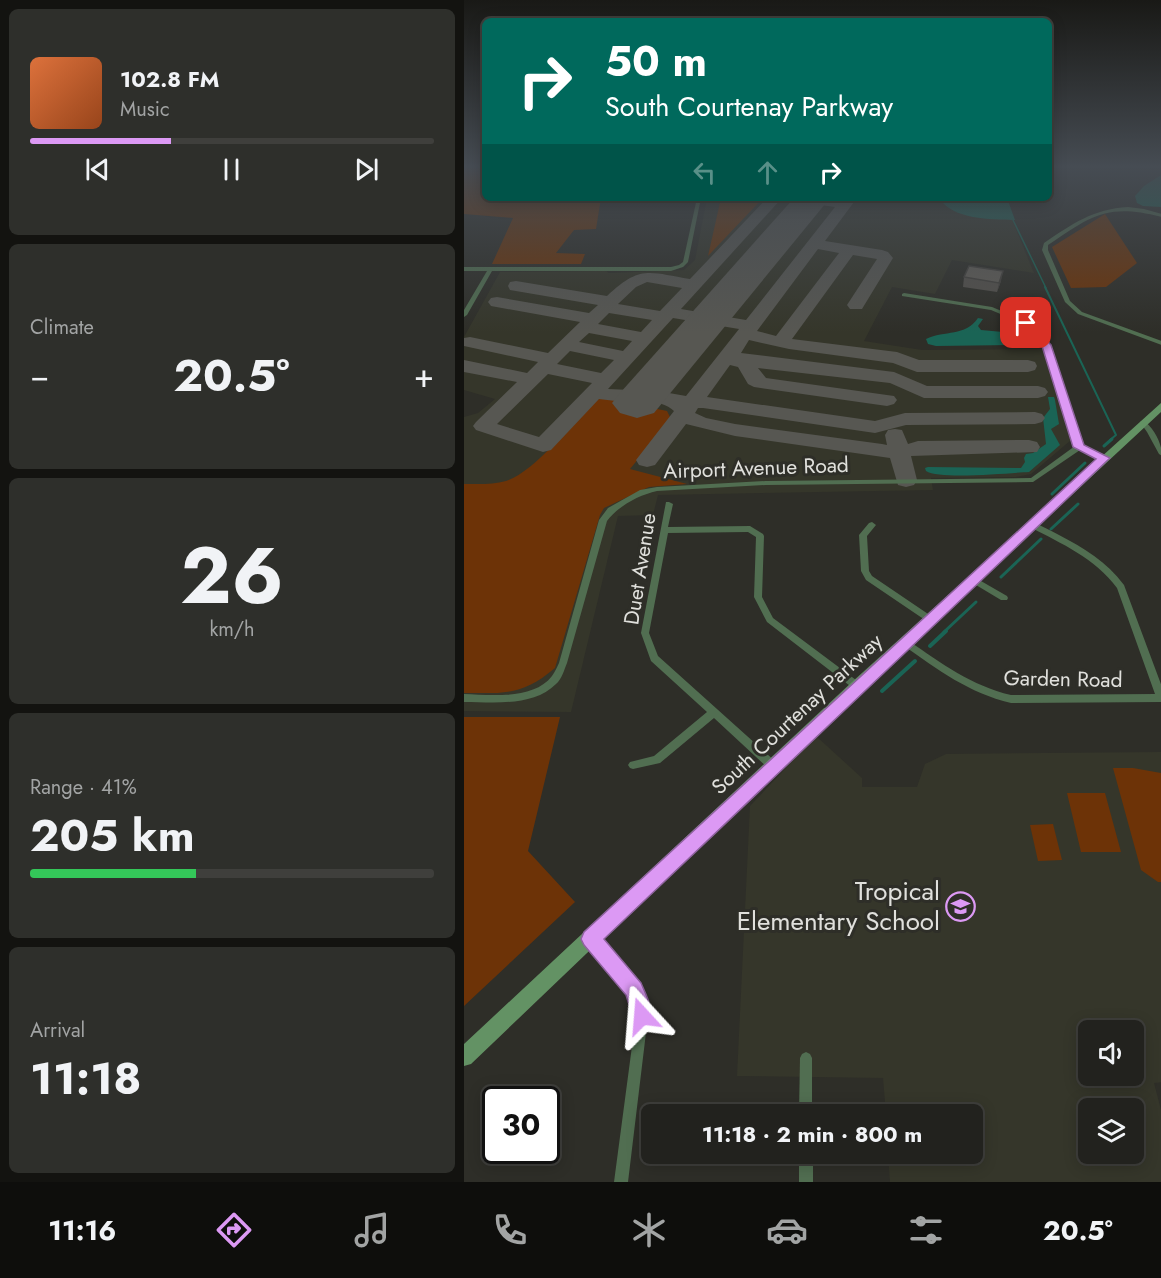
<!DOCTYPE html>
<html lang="en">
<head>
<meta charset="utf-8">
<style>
  body { margin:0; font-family:Jost,sans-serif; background:#2e2f2b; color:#f1f3f6; height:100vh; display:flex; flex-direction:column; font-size:22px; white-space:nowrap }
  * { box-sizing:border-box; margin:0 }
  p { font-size:20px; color:#a2a4a4 }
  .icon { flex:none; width:33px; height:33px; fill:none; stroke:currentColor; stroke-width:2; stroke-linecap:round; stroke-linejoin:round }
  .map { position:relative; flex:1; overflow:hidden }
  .panel { display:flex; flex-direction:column; gap:9px; padding:9px; background:#131310; width:464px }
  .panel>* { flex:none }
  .top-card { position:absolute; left:18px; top:18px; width:570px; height:183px; border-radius:9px; box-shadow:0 3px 15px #0003,0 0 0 2px #3f3f3c; background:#00695c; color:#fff; overflow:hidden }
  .tools { position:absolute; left:614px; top:1020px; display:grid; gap:12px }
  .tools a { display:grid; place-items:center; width:66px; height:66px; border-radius:9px; background:#22221e; box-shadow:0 3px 15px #0003,0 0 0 2px #3f3f3c; font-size:30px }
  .speed { position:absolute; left:18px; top:1086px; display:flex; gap:12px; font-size:30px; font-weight:700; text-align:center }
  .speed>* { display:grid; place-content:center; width:78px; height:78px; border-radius:50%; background:#22221e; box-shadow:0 3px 15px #0003,0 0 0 2px #3f3f3c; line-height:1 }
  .speed .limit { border:3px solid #111; border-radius:9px; background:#fff; color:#111 }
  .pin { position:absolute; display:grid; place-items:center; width:51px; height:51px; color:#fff; margin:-26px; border-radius:12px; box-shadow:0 3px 9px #0006 }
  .me { position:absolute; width:66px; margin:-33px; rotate:341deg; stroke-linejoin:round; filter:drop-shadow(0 0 4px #0008) }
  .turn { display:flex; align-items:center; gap:21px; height:126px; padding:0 24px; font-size:27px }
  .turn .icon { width:78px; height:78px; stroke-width:2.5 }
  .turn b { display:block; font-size:42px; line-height:51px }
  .lanes { display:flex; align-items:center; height:57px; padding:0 24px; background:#0003; justify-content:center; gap:30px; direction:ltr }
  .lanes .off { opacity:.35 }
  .big { font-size:45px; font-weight:700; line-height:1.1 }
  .panel .widget { flex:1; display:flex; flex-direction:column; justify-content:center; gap:9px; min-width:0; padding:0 21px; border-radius:9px; background:#2e2f2b }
  .panel .dial { align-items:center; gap:0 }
  .dial b { font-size:78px; line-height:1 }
  .song { display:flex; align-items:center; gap:18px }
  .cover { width:72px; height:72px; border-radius:9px; background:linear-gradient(135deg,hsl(20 70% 55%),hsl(20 70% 35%)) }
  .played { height:6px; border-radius:3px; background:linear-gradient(90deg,#dc99f4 35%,#3f3f3c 35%) }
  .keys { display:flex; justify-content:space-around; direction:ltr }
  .heat { display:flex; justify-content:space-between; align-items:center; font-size:33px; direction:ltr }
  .charge { height:9px; border-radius:4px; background:linear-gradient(90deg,#34c759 41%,#3f3f3c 0) }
  .trip { position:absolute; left:177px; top:1104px; width:342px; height:60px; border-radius:9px; background:#22221e; box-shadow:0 3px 15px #0003,0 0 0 2px #3f3f3c; font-weight:700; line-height:60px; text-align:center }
  .dock { display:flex; height:96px; justify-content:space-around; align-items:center; background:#0e0e0c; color:#a2a4a4 }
  .dock .icon { width:42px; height:42px }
  .dock .on { color:#dc99f4 }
  .dock b { font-size:27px; color:#f1f3f6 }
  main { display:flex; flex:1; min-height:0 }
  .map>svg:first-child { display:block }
  .built { fill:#35362a; fill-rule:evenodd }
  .green { fill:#6d3307 }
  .water { fill:#1a6455 }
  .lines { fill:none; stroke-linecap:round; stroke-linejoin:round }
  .stream-far3 { stroke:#1a6455; stroke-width:1.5 }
  .stream-far2 { stroke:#1a6455; stroke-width:2 }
  .stream-far1 { stroke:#1a6455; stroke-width:3 }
  .stream { stroke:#1a6455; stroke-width:4 }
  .taxiway { fill:#575752; fill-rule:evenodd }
  .runway { fill:#575752; fill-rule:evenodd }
  .minor { fill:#516e51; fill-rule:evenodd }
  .secondary { fill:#639264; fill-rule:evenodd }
  .wall { fill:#53504b }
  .shaded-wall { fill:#43413d }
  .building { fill:#605d57; stroke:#43413d; stroke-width:1.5 }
  .route { fill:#dc99f4; stroke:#8f639f; stroke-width:1.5 }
  .labels { text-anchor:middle; stroke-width:6; stroke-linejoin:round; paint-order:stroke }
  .street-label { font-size:21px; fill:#e0e0dc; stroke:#2e2e28 }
  .near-poi-label { font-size:26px; fill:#e0e0dc; stroke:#2e2e28; text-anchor:end }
</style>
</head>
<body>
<main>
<section class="panel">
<div class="widget">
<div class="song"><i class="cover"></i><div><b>102.8 FM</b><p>Music</p></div></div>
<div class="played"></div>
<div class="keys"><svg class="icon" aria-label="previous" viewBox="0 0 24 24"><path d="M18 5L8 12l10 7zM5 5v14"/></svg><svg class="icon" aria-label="pause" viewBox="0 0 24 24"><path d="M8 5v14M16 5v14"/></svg><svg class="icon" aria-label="next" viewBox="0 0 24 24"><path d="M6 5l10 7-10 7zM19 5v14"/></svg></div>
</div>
<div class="widget"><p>Climate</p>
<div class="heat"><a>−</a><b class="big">20.5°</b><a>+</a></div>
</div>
<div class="widget dial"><b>26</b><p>km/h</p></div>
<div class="widget"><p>Range · 41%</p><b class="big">205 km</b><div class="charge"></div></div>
<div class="widget"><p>Arrival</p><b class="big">11:18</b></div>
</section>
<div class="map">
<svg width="698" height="1182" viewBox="0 0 698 1182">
  <rect width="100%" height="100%" fill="#2e2e28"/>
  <g class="built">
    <path d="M243 198H539L570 273 488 260 471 294 428 287 400 341 458 350 579 349 606 427 607 440 567 474 552 477 467 478 469 490 194 495 189 515 154 516 107 712 0 711V417L14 413 31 399 0 390V337L36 272 142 271 145 273 220 270 231 260Z"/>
    <path d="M352 736 398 778V787H453L461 764 482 754 697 752 698 1082 690 1083 697 1110V1182H426L424 1154H508V1114H422L419 1078 273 1076 286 806ZM624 1030H669V1076H624ZM624 1108H669V1154H624Z"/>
  </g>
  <g class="green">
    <path d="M0 168H21V198H137L132 229 110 230 92 253 121 254 117 264H28L49 218 0 214Z"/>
    <path d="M257 198H299L244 256Z"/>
    <path d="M641 214 673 263 642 287 607 288 588 247Z"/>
    <path d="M141 398 203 411 207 419 166 469 223 484 185 487 140 508 136 515 91 668C58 696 40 693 0 693V484C13 484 29 485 42 481 69 473 110 422 130 400Z"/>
    <path d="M0 717H96L64 851 111 902 0 1006Z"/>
    <path d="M649 768H669L697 773V882H694L677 870Z"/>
    <path d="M603 793H641L657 852H617Z"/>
    <path d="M589 824 598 860 574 861 566 825Z"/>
  </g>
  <g class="water">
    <path d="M697 175V207L679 206 673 203 671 196 680 186Z"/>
    <path d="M475 198H543L551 220C526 219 489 220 475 198Z"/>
    <path d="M514 318 519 319 514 326 517 330 539 332 551 327 557 332 560 341 548 345 472 346 464 344 462 339C481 330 501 337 514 318Z"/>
    <path d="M584 397H590L591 400 595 424 587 429 596 445 565 472C545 473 476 480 462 471L461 468 464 467 557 468 561 462 560 458 562 454 569 453 582 444 579 418 586 409Z"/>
  </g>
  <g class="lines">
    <path class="stream-far3" d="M549 220 582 288"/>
    <path class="stream-far2" d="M581 287 652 435 646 440"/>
    <g class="stream-far1">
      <path d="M640 446 648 439"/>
      <path d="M588 494 621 463"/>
      <path d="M587 529 614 504"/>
      <path d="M537 577 577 539"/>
      <path d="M480 632 512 602"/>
    </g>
    <g class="stream">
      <path d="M466 646 482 631"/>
      <path d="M418 691 451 661"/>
    </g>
    <path class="taxiway" d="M303 198H318L217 309 282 320 371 207 342 203 341 198H393L361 241 418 250 424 252 429 258 398 309H386L383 305 413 259 389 255 328 339 433 352 455 360H564L571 362 573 366 571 370 564 372H453L429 363 325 349 285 340 277 353 430 372 463 386H574L581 388 584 392 581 396 574 398H460L426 383 294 368 302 378 430 396 433 400 430 404 423 406 290 387 284 384 274 367 266 365 243 397 411 421 441 413 571 412 578 414 581 418 578 422 571 424 442 425 411 433 239 408H234L231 413 242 418 271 424 418 444 423 445 421 435 424 430 431 429 438 430 444 444 454 441 565 440 573 442 576 447 573 452 447 456 453 480 450 485 442 487 434 485 426 458 271 436 222 424 191 465 183 467 175 465 172 460 210 411C203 404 193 404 184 397L160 402 135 399 87 450 79 452 12 430 9 426 12 422 53 382 0 372V360L63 373 74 362 0 346V338L6 337 84 353 116 322 27 306 24 302 27 298 33 297 125 313 134 305 46 290 44 286 46 282 52 281 143 296C176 265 184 272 226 279ZM354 249 375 253 312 336 293 331ZM183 282 218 288 196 311 154 304 172 287ZM145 313 188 320 177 332 134 324ZM209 318 275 329 222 396 205 393 194 383 187 381 167 390 144 389ZM125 333 168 341 159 351 115 342ZM106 351 150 360 137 373 93 364ZM84 374 128 383 75 437 33 424Z"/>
    <path class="runway" d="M330 198H366L190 413 173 418 156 413 148 403 156 393Z"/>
    <g class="minor">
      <path d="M233 198H237L224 262 219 267 207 271H28L3 315 0 317V310L23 271H0V267H207L215 265 219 262Z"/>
      <path d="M664 207 680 209 698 214V217C644 203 628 215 584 245V250L606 301 618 312 698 341V345L614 314 601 302 578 250 580 243C608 224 629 209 664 207Z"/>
      <path d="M440 293 528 307 564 322 585 345 618 446 642 456V460H638L616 450 569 482 302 485 193 491C175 495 154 506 143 521L103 663C100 670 98 679 92 684 69 707 30 702 0 702V694C26 695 70 700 88 676 91 672 93 667 95 663L135 520 144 508 176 490 193 487 302 481 567 478 611 446 579 345 560 324 527 310 438 296V294Z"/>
      <path d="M679 420C690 428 698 443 698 456L695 454 683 432 676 422Z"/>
      <path d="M202 502H205L209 504 204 527 286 526 299 534 300 536 298 597 309 618 396 683 398 686 396 689 393 690 390 689 303 622 290 597 292 537 284 532 204 533 185 633 194 656 313 763 314 766 313 769 309 770 305 769 250 718 196 763 169 769 166 768 164 765 166 762 190 756 243 712 187 661 177 633Z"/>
      <path d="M408 522 412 525 403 536 405 571 408 576 470 618 471 620 470 622H464L402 580 397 571 395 535 405 523Z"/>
      <path d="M569 522C578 526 587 531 595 535 620 548 643 562 660 585L698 687V702L547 703C505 693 474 670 439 645L438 643 439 641H445C477 663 508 686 547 695L691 694 653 588C631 558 598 544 566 527L565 525 566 523Z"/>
      <path d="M510 577 543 596 544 598 543 600H537L507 582 506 580Z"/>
      <path d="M126 933 130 935 174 986 184 1016 164 1182H150L172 1016 165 993 122 943 120 939 122 935Z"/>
      <path d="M342 1052 346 1054 348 1058V1114H335L336 1058 338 1054Z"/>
      <rect x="335" y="1154" width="14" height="28"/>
    </g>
    <path class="secondary" d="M698 402V411L398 690 7 1064 0 1066V1044L388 682Z"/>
  </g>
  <path class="wall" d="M500 277 537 281 533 292 499 287Z"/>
  <path class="shaded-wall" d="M539 271 537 281 533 292 535 283Z"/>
  <path class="building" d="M505 266 539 271 535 283 500 277Z"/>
  <linearGradient id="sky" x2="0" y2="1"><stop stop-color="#191916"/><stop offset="0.5" stop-color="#464c53"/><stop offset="1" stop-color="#464c53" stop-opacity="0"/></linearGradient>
  <rect width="698" height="333" fill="url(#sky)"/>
  <path class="route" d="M559 321H565L587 345 620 445 646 458 140 939 177 983C182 995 191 1011 186 1024L178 1027 171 1024 162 995 120 945 117 939 120 932 632 459 609 447 578 346 559 325Z"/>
  <defs>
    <symbol id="school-ring" viewBox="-11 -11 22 22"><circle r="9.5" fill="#2e2e28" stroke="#dc99f4" stroke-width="1.5"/><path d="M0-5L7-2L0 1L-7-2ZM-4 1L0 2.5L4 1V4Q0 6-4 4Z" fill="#dc99f4"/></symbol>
  </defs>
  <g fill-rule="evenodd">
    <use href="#school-ring" x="480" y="890" width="33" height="33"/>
  </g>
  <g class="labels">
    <g class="street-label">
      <text transform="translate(292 468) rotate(-2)" y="7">Airport Avenue Road</text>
      <text transform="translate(176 569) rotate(-81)" y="7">Duet Avenue</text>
      <text transform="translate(599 679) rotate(1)" y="7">Garden Road</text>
      <text transform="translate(333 714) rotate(-43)" y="7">South Courtenay Parkway</text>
    </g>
    <g class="near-poi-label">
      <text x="476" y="900">Tropical<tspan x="476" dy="30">Elementary School</tspan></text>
    </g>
  </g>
</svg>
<div class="tools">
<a><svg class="icon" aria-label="sound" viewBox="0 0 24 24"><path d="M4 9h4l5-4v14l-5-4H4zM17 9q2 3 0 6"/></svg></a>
<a><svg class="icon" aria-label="layers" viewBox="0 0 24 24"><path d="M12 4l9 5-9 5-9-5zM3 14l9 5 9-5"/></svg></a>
</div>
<div class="speed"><div class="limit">30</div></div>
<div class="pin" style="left:562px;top:323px;background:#d93025"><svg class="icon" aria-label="arrive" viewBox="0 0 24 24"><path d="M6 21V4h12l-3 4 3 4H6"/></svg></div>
<svg class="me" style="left:178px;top:1016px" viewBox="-20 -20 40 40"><path d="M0-17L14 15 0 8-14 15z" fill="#dc99f4" stroke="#fff" stroke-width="4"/></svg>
<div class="trip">11:18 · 2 min · 800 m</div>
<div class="top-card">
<div class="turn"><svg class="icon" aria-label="right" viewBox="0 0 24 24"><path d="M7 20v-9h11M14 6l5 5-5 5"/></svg><div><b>50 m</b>South Courtenay Parkway</div></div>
<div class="lanes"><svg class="icon off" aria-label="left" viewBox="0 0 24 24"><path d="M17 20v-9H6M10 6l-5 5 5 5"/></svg><svg class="icon off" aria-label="ahead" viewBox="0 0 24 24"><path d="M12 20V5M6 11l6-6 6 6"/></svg><svg class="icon" aria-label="right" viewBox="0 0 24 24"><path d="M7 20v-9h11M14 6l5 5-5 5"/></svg></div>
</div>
</div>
</main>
<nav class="dock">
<b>11:16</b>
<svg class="icon on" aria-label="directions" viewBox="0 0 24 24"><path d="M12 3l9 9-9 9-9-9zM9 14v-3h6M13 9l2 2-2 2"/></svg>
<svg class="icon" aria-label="music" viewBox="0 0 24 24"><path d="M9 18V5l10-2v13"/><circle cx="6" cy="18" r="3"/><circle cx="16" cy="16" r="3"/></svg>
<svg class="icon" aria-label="phone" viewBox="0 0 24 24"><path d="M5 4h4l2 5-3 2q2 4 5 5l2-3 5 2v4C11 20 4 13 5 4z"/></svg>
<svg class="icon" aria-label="climate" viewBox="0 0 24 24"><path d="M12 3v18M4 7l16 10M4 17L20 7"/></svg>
<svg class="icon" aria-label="car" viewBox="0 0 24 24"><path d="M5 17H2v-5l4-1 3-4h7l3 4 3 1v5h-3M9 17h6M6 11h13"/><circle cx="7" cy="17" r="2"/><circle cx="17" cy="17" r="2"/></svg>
<svg class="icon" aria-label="filters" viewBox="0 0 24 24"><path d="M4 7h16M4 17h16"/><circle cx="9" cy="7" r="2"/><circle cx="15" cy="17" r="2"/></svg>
<b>20.5°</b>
</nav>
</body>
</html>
